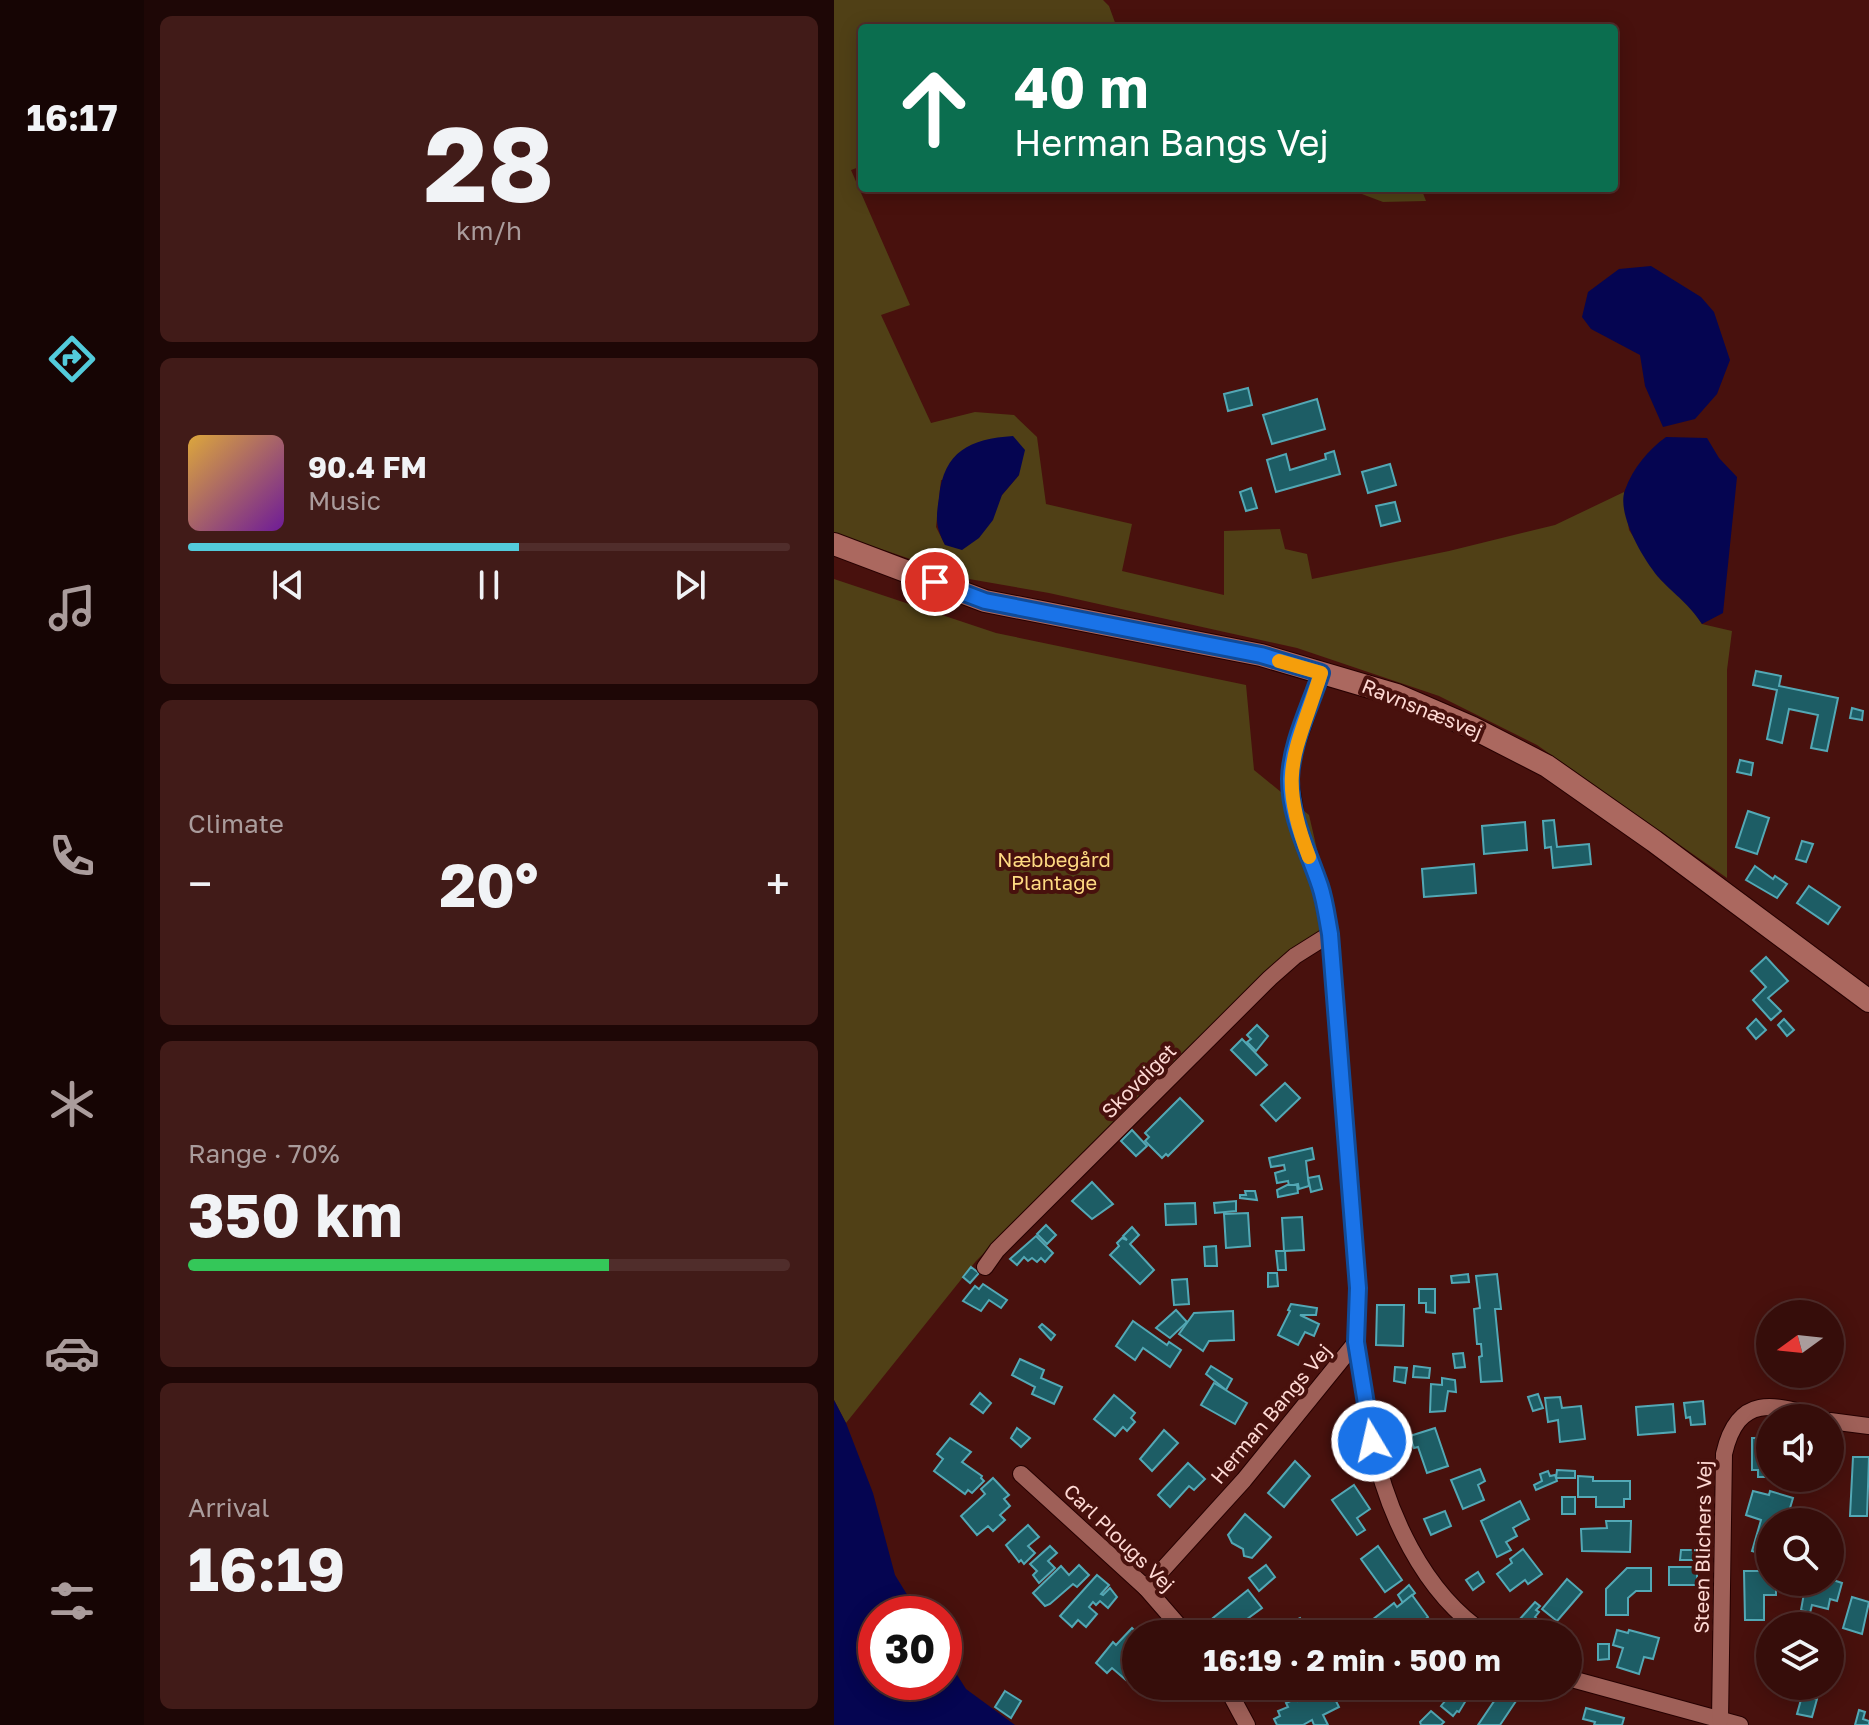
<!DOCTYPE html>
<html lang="en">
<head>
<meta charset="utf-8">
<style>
  body { margin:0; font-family:"Golos Text",sans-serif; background:#411b18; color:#f1f3f6; height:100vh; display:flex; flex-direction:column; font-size:30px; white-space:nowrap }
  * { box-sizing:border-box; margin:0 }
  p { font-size:26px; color:#aa9c9c }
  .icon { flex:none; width:44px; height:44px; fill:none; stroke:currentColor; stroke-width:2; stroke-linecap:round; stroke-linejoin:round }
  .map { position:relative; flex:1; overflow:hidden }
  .sheet { display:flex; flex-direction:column; gap:16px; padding:16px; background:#1e0706; width:690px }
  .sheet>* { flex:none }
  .guide { position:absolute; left:24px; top:24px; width:760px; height:168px; border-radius:8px; box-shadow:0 4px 20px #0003,0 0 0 2px #502d2b; background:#0b6e4f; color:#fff; overflow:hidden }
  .needle { width:52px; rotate:255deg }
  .fabs { position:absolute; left:922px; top:1300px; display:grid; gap:16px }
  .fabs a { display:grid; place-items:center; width:88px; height:88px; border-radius:50%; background:#360d0a; box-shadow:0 4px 20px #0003,0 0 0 2px #502d2b; font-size:40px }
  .speed { position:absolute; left:24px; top:1596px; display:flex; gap:16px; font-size:40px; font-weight:700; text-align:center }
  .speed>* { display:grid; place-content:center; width:104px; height:104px; border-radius:50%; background:#360d0a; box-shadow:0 4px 20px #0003,0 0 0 2px #502d2b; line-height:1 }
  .speed .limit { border:12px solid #d22; background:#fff; color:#111 }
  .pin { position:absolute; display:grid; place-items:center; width:68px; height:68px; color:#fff; margin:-34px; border:4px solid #fff; border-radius:50%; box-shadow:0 2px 8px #0007 }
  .me { position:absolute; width:88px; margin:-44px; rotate:351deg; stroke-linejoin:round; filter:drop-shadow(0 0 6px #0008) }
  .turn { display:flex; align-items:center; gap:28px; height:168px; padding:0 24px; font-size:36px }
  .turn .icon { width:104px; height:104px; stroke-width:2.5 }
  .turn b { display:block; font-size:56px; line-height:68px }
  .big { font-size:60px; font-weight:700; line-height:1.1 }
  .sheet .widget { flex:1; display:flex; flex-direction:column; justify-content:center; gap:12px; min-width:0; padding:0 28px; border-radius:12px; background:#411b18 }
  .sheet .dial { align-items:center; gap:0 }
  .dial b { font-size:104px; line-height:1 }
  .song { display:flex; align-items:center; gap:24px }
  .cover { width:96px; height:96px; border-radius:12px; background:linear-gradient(135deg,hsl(40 70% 55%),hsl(280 70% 35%)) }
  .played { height:8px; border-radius:4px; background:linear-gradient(90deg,#53cbdb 55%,#502d2b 55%) }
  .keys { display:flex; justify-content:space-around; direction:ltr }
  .heat { display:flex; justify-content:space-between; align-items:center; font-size:44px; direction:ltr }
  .charge { height:12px; border-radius:6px; background:linear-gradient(90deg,#34c759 70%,#502d2b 0) }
  .trip { position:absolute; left:288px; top:1620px; width:460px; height:80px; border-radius:40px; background:#360d0a; box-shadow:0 4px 20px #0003,0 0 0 2px #502d2b; font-weight:700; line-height:80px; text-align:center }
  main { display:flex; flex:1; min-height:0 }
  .menu { display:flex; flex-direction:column; width:144px; justify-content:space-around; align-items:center; background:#160504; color:#aa9c9c }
  .menu .icon { width:56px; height:56px }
  .menu .current { color:#53cbdb }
  .menu b { font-size:36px; color:#f1f3f6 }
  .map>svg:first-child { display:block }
  .green { fill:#504016; fill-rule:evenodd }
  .water { fill:#050551 }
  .building { fill:#1d5d65; stroke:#53a8b5; stroke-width:2 }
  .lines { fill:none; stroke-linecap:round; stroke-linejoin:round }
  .street-casing { stroke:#260101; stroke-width:18 }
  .secondary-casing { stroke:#260101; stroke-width:24 }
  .street { stroke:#9f6058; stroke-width:16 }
  .secondary { stroke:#ab685f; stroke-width:22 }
  .route-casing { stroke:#114b97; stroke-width:20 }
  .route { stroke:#1a73e8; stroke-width:14 }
  .slow { stroke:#f59e0b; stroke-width:14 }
  .labels { text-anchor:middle; stroke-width:8; stroke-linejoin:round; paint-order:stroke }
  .street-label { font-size:20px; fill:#fed9d4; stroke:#48110d }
  .park-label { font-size:20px; fill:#feda82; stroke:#48110d }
</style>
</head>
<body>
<main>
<nav class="menu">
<b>16:17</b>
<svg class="icon current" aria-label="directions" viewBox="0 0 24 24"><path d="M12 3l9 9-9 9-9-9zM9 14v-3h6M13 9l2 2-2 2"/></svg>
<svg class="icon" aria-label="music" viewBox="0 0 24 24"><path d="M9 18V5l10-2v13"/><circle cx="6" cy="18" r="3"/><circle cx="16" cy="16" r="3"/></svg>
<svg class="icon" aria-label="phone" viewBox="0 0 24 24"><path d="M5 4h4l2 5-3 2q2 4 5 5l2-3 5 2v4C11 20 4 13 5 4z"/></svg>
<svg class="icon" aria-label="climate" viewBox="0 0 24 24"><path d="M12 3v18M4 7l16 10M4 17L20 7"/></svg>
<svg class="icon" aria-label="car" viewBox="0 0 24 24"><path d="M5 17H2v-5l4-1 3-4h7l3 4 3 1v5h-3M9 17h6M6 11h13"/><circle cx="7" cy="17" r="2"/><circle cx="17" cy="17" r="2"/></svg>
<svg class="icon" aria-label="filters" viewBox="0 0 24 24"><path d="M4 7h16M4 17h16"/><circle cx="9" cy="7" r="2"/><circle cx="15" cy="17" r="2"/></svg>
</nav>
<section class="sheet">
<div class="widget dial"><b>28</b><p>km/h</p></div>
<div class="widget">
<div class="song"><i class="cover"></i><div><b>90.4 FM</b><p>Music</p></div></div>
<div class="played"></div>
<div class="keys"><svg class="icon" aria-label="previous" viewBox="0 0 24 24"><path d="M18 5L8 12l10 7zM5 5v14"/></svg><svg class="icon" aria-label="pause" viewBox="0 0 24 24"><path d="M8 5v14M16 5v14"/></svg><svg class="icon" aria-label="next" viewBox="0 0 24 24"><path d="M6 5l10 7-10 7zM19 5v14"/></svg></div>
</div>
<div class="widget"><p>Climate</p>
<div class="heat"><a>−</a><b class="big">20°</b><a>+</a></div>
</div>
<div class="widget"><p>Range · 70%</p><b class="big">350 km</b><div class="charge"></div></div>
<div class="widget"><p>Arrival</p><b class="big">16:19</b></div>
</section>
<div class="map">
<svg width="1035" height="1725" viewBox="0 0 1035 1725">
  <rect width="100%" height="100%" fill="#48110d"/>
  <g class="green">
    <path d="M0 0H269L275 6 283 28H28V166L17 170 76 305 47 315 97 423 141 412 180 415 203 437 212 504 298 524 288 571 390 595V531L446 529 451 549 473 554 478 579 615 551 721 525 790 492 795 530 827 580 855 604 868 624 898 631 893 670V878L703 745 605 696 463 648 215 593 135 579 0 533ZM185 475 168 495 111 545 102 527 107 480Z"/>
    <path d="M512 188H587L592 201 549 202Z"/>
    <path d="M0 579 162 633 412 685 420 770 475 815 502 931 437 967 142 1261 12 1423 0 1400Z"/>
  </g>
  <g class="water">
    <path d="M817 266 867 297 880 312 896 360 883 394 861 419 829 427 811 386 806 355 757 329 748 317 754 292 785 269Z"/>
    <path d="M179 436 191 450 185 475 168 495 159 520 145 538 128 550 111 545C101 525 102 519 105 497 110 451 136 439 179 436Z"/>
    <path d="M832 437 873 438 885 458 903 477 889 613 868 624C854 603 842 596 826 579 810 561 782 514 791 490 799 468 814 450 832 437Z"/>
    <path d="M0 1400 12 1423 39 1493 61 1575 85 1614H42V1682H110V1654L132 1689 181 1725H0Z"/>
  </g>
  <g class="building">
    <path d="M414 388 418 405 394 411 390 394Z"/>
    <path d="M483 399 491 429 438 444 429 415Z"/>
    <path d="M500 451 506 474 442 492 433 460 452 454 456 470 492 459 491 454Z"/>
    <path d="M556 464 562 485 534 493 528 472Z"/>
    <path d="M417 488 423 508 412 511 406 492Z"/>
    <path d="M561 502 566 521 547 526 542 506Z"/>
    <path d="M922 671 947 676 945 686 1004 698 993 751 977 748 984 715 955 709 948 743 933 739 943 690 919 685Z"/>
    <path d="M1018 708 1029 711 1028 720 1016 718Z"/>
    <path d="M906 760 919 763 917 775 903 772Z"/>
    <path d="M914 811 935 818 923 854 902 847Z"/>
    <path d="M720 820 723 847 755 844 757 864 719 868 717 847 711 848 709 821Z"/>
    <path d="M691 822 693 850 650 854 648 826Z"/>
    <path d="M968 841 979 844 972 862 962 859Z"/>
    <path d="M640 864 642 893 590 897 588 869Z"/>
    <path d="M921 866 939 879 941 876 953 884 943 898 912 880Z"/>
    <path d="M975 886 1006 907 994 924 963 903Z"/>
    <path d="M932 957 954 981 934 998 947 1011 937 1020 919 1000 932 987 917 971Z"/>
    <path d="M922 1019 932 1030 922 1039 913 1028Z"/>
    <path d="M950 1019 960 1030 953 1036 944 1025Z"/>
    <path d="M423 1025 434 1036 422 1051 413 1042 417 1039 413 1035Z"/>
    <path d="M408 1039 433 1065 422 1075 397 1050Z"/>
    <path d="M451 1083 466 1098 442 1121 427 1105Z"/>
    <path d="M346 1098 369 1121 334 1156 332 1154 328 1158 311 1141 315 1137 311 1133Z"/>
    <path d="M298 1130 313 1146 302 1156 287 1141Z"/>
    <path d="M478 1148 480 1159 472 1161 475 1186 465 1189 464 1184 455 1186 454 1181 443 1183 441 1173 451 1170 450 1165 437 1167 435 1158Z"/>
    <path d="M485 1176 488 1189 477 1192 474 1178Z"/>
    <path d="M258 1182 279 1204 258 1219 238 1201Z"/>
    <path d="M453 1185H463L464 1193 444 1197 443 1190Z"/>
    <path d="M411 1191H421L423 1200 406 1198V1195H412Z"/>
    <path d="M402 1201V1211L381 1213 380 1203Z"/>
    <path d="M361 1203 362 1224 332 1225 331 1204Z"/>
    <path d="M414 1213 416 1246 392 1248 390 1214Z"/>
    <path d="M468 1217 470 1250 451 1251 452 1270H444L442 1251H450L448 1218Z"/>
    <path d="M212 1225 222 1235 213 1244 203 1234Z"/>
    <path d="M298 1227 305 1235 296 1244 320 1270 306 1284 276 1255 285 1246 283 1243 288 1238 293 1240 289 1236Z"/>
    <path d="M202 1236 219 1253 211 1262 207 1258 203 1262 198 1258 194 1261 190 1257 183 1265 176 1259Z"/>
    <path d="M382 1246 383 1266H371L370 1247Z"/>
    <path d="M137 1267 145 1273 136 1283 129 1277Z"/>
    <path d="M434 1273H443L444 1286 434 1287Z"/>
    <path d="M634 1274 635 1282 618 1283 617 1276Z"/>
    <path d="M663 1274 667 1309H661L668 1381 647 1382 645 1357 648 1356 647 1344H643L640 1309 646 1308 642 1276Z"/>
    <path d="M353 1279 355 1304 340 1305 338 1280Z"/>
    <path d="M149 1284 173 1300 167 1308 155 1300 147 1311 129 1301 141 1286 145 1289Z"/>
    <path d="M585 1289H601V1313L592 1312V1303H585Z"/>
    <path d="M457 1304 483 1308 482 1315H466L485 1324 480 1336 471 1332 464 1345 444 1335 456 1311 454 1310Z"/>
    <path d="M543 1305H570L569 1346 542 1345Z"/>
    <path d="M342 1310 353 1322 336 1338 322 1328Z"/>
    <path d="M399 1311 400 1340 375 1341 369 1351 345 1334 360 1313Z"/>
    <path d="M299 1321 333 1345 335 1342 347 1350 336 1367 309 1348 301 1360 282 1346Z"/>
    <path d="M208 1324 221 1335 217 1340 205 1327Z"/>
    <path d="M629 1353 631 1367 621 1368 619 1354Z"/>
    <path d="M186 1359 210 1370 207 1378 228 1387 220 1404 198 1394 201 1387 178 1375Z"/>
    <path d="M377 1366 398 1379 392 1390 372 1374Z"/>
    <path d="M580 1366 596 1368 595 1378 579 1377Z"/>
    <path d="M561 1367 573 1368 571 1383 560 1381Z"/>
    <path d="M608 1378 621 1380 622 1392 614 1391 611 1411 596 1412 597 1384 608 1385Z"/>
    <path d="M380 1383 413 1403 401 1424 367 1405Z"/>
    <path d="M146 1393 157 1403 149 1413 137 1404Z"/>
    <path d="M704 1394 709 1408 699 1411 694 1397Z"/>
    <path d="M280 1395 301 1413 297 1418 301 1422 293 1431 289 1427 281 1436 260 1419Z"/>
    <path d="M726 1397 728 1408 747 1406 751 1439 726 1442 724 1420 714 1422 711 1398Z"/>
    <path d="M869 1401 871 1424 857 1425 856 1417 852 1418 850 1403Z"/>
    <path d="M839 1404 841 1432 804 1435 802 1407Z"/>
    <path d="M183 1428 196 1438 187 1447 177 1438Z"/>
    <path d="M601 1428 614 1466 593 1473 584 1447 580 1448 576 1436Z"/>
    <path d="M330 1430 344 1443 318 1471 306 1459Z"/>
    <path d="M116 1438 137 1452 128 1462 148 1476 147 1478 150 1481 138 1493 134 1490 131 1494 100 1471 109 1459 103 1454Z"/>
    <path d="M918 1438H936V1477H924V1470H918Z"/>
    <path d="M1019 1457H1035L1033 1516H1016Z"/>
    <path d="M461 1461 476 1476 450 1507 434 1493Z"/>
    <path d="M354 1463 371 1479 360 1490 355 1486 336 1507 324 1495Z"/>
    <path d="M646 1469 651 1481 644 1485 650 1500 629 1509 617 1480Z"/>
    <path d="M723 1470 741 1471V1478H722Z"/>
    <path d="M714 1471 716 1476 721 1475 723 1481 702 1490 700 1485 708 1481 706 1474Z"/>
    <path d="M744 1476 759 1477V1481H796V1499H790V1507H762V1497H744Z"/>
    <path d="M159 1478 175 1495 170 1499 176 1506 166 1515 171 1520 159 1531 154 1526 143 1535 127 1516 151 1494 147 1489Z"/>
    <path d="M520 1485 536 1509 523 1518 531 1530 523 1535 498 1500Z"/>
    <path d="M919 1491 935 1495 936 1491 959 1498 952 1522H936V1556L918 1551 927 1520 912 1515Z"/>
    <rect x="728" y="1497" width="13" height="17"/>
    <path d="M686 1501 695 1519 679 1528 683 1536 672 1542 677 1550 663 1557 647 1521Z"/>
    <path d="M611 1511 617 1526 597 1535 590 1519Z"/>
    <path d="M411 1514 437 1537 418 1558 410 1556 409 1549 398 1543 394 1535Z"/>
    <path d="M772 1521H797L796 1552 748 1551 747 1529 773 1528Z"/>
    <path d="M194 1525 205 1537 194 1546 201 1553 190 1564 187 1560 185 1562 172 1545Z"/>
    <path d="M216 1546 223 1553 214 1561 221 1568 205 1583 199 1575 203 1571 196 1564Z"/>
    <path d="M544 1546 568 1580 551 1592 527 1559Z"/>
    <path d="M689 1549 708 1574 694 1584 691 1580 676 1591 663 1574 678 1563 676 1559Z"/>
    <path d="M847 1550H866V1560H846Z"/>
    <path d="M245 1565 255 1575 243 1587 239 1584 216 1604 211 1606 199 1593 227 1566 235 1575Z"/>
    <path d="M432 1565 441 1577 425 1591 415 1578Z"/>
    <rect x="835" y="1567" width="28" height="18"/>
    <path d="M793 1568H817V1591H802L794 1598V1615H772V1589Z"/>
    <path d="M910 1571H936V1582H942V1595H930V1620H911Z"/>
    <path d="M644 1572 650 1582 639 1590 632 1580Z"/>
    <path d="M263 1575 275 1585 267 1594 269 1595 276 1588 283 1597 274 1608 266 1601 262 1605 259 1602 255 1607 263 1614 252 1627 244 1620 238 1627 226 1616Z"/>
    <path d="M733 1579 748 1592 723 1621 708 1609Z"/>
    <path d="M996 1579 1008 1583 1003 1601 996 1599 994 1609 978 1605 976 1613 967 1610 972 1582H996Z"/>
    <path d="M575 1585 581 1593 569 1603 564 1595Z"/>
    <path d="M414 1590 428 1608 405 1625 410 1631 419 1624 426 1633 392 1634 379 1618Z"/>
    <path d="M578 1595 594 1617 574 1634 562 1622 547 1634H535L529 1627 560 1603 563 1607Z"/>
    <path d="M1018 1597 1035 1602 1028 1634 1009 1628Z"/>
    <path d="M701 1602 706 1606 702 1610 705 1612 701 1617 704 1620 695 1630 685 1620Z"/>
    <path d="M466 1618 471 1628 463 1632 458 1622Z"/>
    <path d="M604 1622 612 1631 608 1634H596L593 1632Z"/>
    <path d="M298 1628 304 1634H302V1655L298 1660 302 1663V1669L292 1680 278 1668 273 1673 262 1663 279 1642 282 1645Z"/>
    <path d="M783 1630 794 1633 795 1630 825 1638 819 1659 810 1657 805 1674 783 1667 789 1648 779 1645Z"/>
    <path d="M764 1644H775V1659L764 1660Z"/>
    <path d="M670 1686H690L680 1700 667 1691Z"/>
    <path d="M495 1687 505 1707 489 1715 494 1725H480L478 1720 469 1725H443L440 1719 446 1716 444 1711 454 1707 452 1703 463 1698 464 1701Z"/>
    <path d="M623 1687 634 1697 625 1712 623 1711 619 1716 607 1706 611 1701 609 1700Z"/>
    <path d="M171 1691 187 1701 177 1718 161 1707Z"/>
    <path d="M667 1691 682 1701 666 1725H644Z"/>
    <path d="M968 1696 983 1699 978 1717 963 1714Z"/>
    <path d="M752 1708 790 1718 788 1725H760L761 1722 749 1719Z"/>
    <path d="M1025 1710 1031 1712 1029 1719 1035 1721V1725H1021Z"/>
    <path d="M597 1711 610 1722 607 1725H587L586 1722Z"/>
  </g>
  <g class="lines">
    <defs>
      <g id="street">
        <path d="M151 1267 163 1250 436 978 461 956 496 934"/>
        <path d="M522 1342C527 1375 531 1408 538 1440 552 1511 589 1593 652 1634"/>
        <path d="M996 1421 1035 1426"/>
        <path d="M187 1474 312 1588 352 1634"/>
        <path d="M312 1588 410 1480 522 1342 524 1288 496 934 487 888 463 824 456 778 460 752 487 673"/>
        <path d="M734 1678 906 1725"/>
        <path d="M392 1686 413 1725"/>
        <path d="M886 1720 890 1454C904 1393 940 1404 987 1418"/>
      </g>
      <path id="secondary" d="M0 544 151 601 427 655 563 695 637 727 713 766 820 841 1035 1001"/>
    </defs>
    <use href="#street" class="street-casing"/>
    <use href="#secondary" class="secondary-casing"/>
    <use href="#street" class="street"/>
    <use href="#secondary" class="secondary"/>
  </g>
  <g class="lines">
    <defs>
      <path id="route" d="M101 582 151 601 427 655 487 673C476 707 457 743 456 779 456 818 474 850 486 886 491 901 493 918 496 934L524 1288 522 1342 538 1441"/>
    </defs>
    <use href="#route" class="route-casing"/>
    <use href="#route" class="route"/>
    <path class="slow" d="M445 661 487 673C462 754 442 771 475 857"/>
  </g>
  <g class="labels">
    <g class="street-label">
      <text transform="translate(588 709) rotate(22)" y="7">Ravnsnæsvej</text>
      <text transform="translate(305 1081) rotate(-45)" y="7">Skovdiget</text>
      <text transform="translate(437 1414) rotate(-50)" y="7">Herman Bangs Vej</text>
      <text transform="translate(285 1538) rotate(44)" y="7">Carl Plougs Vej</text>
      <text transform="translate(869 1547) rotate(-89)" y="7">Steen Blichers Vej</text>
    </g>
    <g class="park-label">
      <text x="220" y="867">Næbbegård<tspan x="220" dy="23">Plantage</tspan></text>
    </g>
  </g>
</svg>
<div class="fabs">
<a><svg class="needle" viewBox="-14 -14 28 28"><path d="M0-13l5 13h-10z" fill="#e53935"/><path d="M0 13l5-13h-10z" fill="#aa9c9c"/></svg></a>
<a><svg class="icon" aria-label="sound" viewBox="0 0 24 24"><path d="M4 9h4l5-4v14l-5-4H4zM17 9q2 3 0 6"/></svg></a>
<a><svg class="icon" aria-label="search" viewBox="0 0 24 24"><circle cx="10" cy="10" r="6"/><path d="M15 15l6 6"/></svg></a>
<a><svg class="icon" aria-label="layers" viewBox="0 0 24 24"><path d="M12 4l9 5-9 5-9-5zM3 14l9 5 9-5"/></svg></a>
</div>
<div class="speed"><div class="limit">30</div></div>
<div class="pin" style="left:101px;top:582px;background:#d93025"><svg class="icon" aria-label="arrive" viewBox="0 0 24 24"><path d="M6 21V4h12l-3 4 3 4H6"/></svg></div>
<svg class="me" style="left:538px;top:1441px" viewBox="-20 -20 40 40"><circle r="17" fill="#1a73e8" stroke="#fff" stroke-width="3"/><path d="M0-11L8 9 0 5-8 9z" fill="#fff"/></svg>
<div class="trip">16:19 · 2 min · 500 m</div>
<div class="guide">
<div class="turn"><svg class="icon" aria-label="ahead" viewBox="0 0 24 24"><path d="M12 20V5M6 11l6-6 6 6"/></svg><div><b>40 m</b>Herman Bangs Vej</div></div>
</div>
</div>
</main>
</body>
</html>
